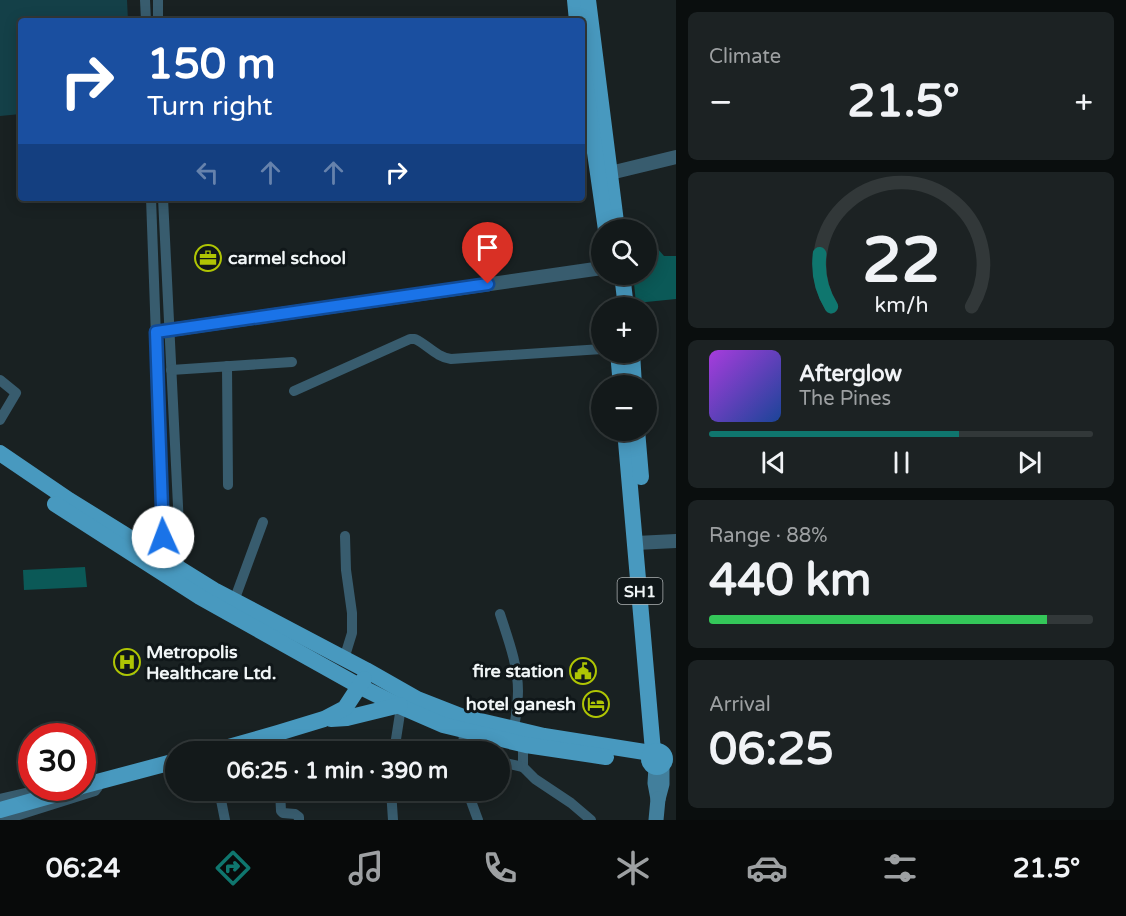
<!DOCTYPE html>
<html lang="en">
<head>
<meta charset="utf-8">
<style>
  body { margin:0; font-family:"Varela Round",sans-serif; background:#1c2223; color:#f1f3f6; height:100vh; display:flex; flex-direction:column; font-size:22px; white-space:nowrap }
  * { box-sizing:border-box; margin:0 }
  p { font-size:20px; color:#9da0a2 }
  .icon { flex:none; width:33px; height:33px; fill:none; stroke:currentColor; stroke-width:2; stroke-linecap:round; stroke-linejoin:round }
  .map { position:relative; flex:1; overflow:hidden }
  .drawer { display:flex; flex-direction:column; gap:12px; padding:12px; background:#0a0e0e; width:450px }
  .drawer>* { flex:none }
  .guide { position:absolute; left:18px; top:18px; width:567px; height:183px; border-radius:6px; box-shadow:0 3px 15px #0003,0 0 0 2px #323839; background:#1a4fa0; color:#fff; overflow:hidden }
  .fabs { position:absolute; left:591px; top:219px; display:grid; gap:12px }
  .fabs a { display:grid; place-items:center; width:66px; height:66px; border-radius:50%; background:#13191a; box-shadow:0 3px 15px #0003,0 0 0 2px #323839; font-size:30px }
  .speed { position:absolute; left:18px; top:723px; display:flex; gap:12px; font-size:30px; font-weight:700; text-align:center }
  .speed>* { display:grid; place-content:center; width:78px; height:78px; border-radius:50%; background:#13191a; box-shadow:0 3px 15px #0003,0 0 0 2px #323839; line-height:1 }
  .speed .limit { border:9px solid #d22; background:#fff; color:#111 }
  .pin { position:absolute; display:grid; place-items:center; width:51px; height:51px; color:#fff; margin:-62px -26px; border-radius:50% 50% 50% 0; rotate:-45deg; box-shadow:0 0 6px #0007 }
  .pin .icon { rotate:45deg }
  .me { position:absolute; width:66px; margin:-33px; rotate:358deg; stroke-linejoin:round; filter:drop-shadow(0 0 4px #0008) }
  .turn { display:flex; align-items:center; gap:21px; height:126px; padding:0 30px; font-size:27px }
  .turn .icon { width:78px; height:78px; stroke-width:2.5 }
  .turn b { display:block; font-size:42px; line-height:51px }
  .lanes { display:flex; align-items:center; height:57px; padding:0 30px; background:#0003; justify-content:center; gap:30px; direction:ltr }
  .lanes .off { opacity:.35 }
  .big { font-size:45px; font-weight:800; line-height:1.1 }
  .drawer .card { flex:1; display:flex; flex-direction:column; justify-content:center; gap:9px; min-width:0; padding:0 21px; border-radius:9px; background:#1c2223 }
  .drawer .dial { align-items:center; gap:0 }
  .dial svg { height:156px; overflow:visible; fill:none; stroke:#323839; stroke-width:7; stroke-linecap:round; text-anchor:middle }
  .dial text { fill:#f1f3f6; stroke:none }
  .song { display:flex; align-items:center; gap:18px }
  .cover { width:72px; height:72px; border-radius:9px; background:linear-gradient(135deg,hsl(280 70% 55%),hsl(220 70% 35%)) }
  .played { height:6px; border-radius:3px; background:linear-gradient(90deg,#0f766e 65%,#323839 65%) }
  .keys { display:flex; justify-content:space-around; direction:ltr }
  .heat { display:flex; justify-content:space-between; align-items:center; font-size:33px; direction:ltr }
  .charge { height:9px; border-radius:4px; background:linear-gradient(90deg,#34c759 88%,#323839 0) }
  .trip { position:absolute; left:165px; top:741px; width:345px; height:60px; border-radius:30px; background:#13191a; box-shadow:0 3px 15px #0003,0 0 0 2px #323839; font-weight:800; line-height:60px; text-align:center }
  .dock { display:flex; height:96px; justify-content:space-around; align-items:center; background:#080a0a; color:#9da0a2 }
  .dock .icon { width:42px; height:42px }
  .dock .current { color:#0f766e }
  .dock b { font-size:27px; color:#f1f3f6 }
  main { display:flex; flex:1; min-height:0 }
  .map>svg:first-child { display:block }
  .green { fill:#144048 }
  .building { fill:#0b5957 }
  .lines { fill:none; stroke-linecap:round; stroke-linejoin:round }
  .minor { stroke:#385c6e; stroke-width:10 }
  .tertiary { stroke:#385c6e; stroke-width:14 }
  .secondary { stroke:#427f9c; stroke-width:15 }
  .primary { stroke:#4899bf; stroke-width:16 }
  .route-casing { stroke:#114b97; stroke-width:15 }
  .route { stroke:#1a73e8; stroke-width:10 }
  .labels { text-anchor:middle; stroke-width:6; stroke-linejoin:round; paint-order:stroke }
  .shield { fill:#101719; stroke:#aeb3b4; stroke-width:1.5 }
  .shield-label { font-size:16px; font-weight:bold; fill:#f1f6f7 }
  .poi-label { font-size:18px; font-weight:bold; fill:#f1f6f7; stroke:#101719; text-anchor:start }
</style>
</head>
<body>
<main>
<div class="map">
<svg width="676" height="820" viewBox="0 0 676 820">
  <rect width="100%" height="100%" fill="#192122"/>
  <path class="green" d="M0 0H127L128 21H21V114L0 116Z"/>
  <g class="building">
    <path d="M657 248 664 256H676V299L636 303 633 274H646V249Z"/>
    <path d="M85 567 87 587 24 590 23 570Z"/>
    <path d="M134 650 135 675 122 676 120 651Z"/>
  </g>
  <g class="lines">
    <g class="minor">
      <path d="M145 0 146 21"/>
      <path d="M158 0V21"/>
      <path d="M151 198 164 559 163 564"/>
      <path d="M163 198 180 547 179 562 177 572"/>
      <path d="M227 366 228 485"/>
      <path d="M171 370 292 362"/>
      <path d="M0 380 16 393 0 420"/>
      <path d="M294 391 410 339H415C428 345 436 357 451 359L602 349"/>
      <path d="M234 601 263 522"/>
      <path d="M500 614C508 639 518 665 518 691 518 703 516 716 514 728"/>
      <path d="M344 659 352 633V613L346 570 345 536"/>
      <path d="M278 733V752"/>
      <path d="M523 744V767L535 779 571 803 591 820"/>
      <path d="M394 752 401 707"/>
      <path d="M463 752 464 730"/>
      <path d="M500 762 523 767"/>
      <path d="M219 790 225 820"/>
      <path d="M280 790 281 811 283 813 295 814 299 817V820"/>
      <path d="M391 790 393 820"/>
      <path d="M467 790 478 820"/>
      <path d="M0 799 47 788"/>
      <path d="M3 820 95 791 98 787"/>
    </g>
    <g class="tertiary">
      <path d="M602 175 676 157"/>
      <path d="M156 332 602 268"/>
      <path d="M636 543 676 541"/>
    </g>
    <g class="secondary">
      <path d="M656 767 655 783 658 799 662 784V766"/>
      <path d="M656 820 658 799"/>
    </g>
    <g class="primary">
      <path d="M575 0 577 21"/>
      <path d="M588 0 617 230"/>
      <path d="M582 61 606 230"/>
      <path d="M622 274 626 308"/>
      <path d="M618 352 621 386"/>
      <path d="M632 352 634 386"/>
      <path d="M625 430 653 751"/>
      <path d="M637 430 641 477"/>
      <path d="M0 453 69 500 214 590 366 670 417 699 463 717 544 736 651 753"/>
      <path d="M55 504 200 597 359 686 397 705 443 725 526 745 606 757"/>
      <path d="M331 719 347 718 400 705"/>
      <circle cx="657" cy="759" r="8"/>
      <path d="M211 752 278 733 324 719 345 708 364 679"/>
      <path d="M82 786 176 761"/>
      <path d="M0 810 78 788"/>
    </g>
  </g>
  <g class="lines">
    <defs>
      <path id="route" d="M163 537 156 332 488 284"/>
    </defs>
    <use href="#route" class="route-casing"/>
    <use href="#route" class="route"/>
  </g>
  <defs>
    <symbol id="office-ring" viewBox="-11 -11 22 22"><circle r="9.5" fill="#101719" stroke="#afc504" stroke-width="1.5"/><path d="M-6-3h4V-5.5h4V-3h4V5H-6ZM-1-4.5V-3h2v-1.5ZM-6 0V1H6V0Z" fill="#afc504"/></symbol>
    <symbol id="hospital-ring" viewBox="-11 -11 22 22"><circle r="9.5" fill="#101719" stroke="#afc504" stroke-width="1.5"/><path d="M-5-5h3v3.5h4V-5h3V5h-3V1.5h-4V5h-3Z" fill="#afc504"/></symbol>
    <symbol id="civic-ring" viewBox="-11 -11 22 22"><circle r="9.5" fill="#101719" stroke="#afc504" stroke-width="1.5"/><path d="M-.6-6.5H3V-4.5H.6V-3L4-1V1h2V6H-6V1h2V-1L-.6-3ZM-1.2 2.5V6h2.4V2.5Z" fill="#afc504"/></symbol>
    <symbol id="hotel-ring" viewBox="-11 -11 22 22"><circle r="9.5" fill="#101719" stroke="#afc504" stroke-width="1.5"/><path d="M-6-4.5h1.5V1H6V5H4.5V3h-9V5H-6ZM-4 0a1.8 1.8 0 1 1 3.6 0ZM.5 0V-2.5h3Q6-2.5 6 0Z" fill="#afc504"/></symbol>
  </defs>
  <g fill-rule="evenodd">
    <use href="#office-ring" x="193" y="243" width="30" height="30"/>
    <use href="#hospital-ring" x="112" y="647" width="30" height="30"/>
    <use href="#civic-ring" x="568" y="656" width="30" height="30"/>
    <use href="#hotel-ring" x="581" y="689" width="30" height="30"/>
  </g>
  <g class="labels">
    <rect class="shield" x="617.5" y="578" width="45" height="26" rx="4.5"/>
    <g class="shield-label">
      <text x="640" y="597">SH1</text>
    </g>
    <g class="poi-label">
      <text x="228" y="264">carmel school</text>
      <text x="146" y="658">Metropolis<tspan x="146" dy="21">Healthcare Ltd.</tspan></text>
      <text x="564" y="677" text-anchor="end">fire station</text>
      <text x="576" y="710" text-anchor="end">hotel ganesh</text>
    </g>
  </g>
</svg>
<div class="fabs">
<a><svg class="icon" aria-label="search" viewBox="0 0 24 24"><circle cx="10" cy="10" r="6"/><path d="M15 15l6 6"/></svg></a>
<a>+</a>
<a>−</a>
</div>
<div class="speed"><div class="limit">30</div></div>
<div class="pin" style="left:488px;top:284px;background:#d93025"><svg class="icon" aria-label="arrive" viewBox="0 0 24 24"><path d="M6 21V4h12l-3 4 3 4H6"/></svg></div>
<svg class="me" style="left:163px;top:537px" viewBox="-20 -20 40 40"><circle r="19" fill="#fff"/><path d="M0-13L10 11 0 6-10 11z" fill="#1a73e8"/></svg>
<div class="trip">06:25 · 1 min · 390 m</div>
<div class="guide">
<div class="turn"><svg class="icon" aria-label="right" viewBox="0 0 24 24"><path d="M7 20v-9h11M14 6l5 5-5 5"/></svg><div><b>150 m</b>Turn right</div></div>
<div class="lanes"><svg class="icon off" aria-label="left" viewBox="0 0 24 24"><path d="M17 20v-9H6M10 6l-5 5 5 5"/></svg><svg class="icon off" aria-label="ahead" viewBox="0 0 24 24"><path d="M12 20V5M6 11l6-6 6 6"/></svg><svg class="icon off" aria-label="ahead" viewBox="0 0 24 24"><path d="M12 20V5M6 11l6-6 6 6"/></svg><svg class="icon" aria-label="right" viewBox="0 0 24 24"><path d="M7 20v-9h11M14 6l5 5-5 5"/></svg></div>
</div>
</div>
<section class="drawer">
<div class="card"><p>Climate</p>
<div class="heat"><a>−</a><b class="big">21.5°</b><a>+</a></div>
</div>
<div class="card dial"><svg viewBox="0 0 100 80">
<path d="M14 69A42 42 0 1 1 86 69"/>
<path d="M14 69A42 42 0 0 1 8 42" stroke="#0f766e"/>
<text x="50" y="56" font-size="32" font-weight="700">22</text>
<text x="50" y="72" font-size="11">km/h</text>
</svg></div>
<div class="card">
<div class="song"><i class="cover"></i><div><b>Afterglow</b><p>The Pines</p></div></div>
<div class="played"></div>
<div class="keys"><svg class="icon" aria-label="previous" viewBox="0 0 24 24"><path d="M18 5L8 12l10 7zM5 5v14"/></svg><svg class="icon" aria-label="pause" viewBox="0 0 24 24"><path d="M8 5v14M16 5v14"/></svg><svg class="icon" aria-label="next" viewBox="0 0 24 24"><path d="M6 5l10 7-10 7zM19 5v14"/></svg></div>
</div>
<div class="card"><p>Range · 88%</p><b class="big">440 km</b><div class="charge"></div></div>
<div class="card"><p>Arrival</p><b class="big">06:25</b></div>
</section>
</main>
<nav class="dock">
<b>06:24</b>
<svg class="icon current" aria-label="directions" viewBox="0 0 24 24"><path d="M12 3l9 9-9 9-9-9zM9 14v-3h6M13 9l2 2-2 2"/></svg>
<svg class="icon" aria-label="music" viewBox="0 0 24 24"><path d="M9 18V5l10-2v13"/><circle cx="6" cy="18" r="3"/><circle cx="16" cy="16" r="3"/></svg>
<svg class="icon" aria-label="phone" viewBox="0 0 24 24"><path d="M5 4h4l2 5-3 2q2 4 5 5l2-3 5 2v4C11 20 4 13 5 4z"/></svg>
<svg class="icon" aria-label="climate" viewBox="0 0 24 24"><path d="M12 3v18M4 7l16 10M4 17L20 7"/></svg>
<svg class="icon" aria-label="car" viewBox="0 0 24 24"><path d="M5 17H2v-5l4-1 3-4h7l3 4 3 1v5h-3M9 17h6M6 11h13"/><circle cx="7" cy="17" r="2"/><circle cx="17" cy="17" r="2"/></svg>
<svg class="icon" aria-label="filters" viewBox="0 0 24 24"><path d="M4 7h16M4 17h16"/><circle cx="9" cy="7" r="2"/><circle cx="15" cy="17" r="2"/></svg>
<b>21.5°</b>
</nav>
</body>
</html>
